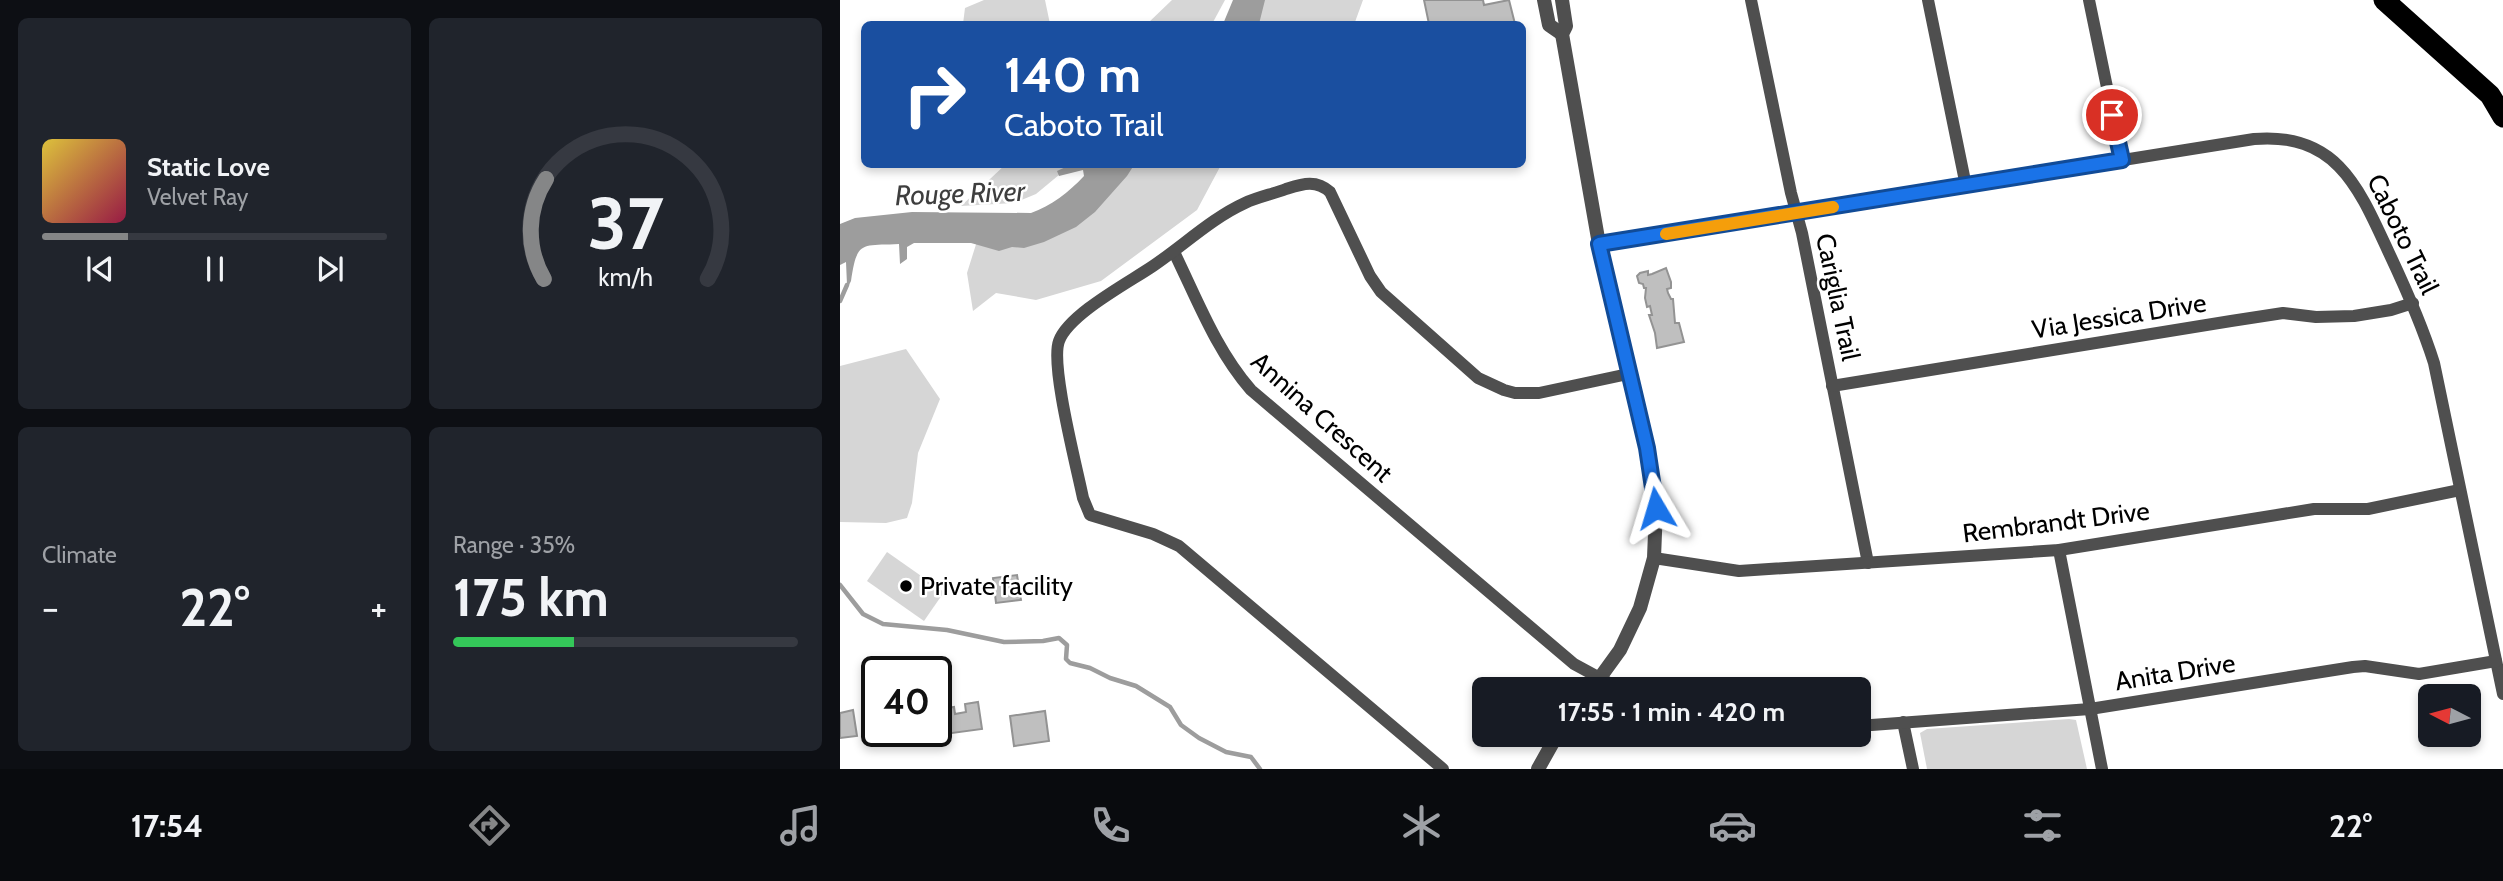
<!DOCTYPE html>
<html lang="en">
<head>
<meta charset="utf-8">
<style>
  body { margin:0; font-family:Cabin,sans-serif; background:#20242c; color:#f1f3f6; height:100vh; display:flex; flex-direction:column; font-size:26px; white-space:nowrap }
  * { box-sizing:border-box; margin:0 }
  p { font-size:23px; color:#9ea1a6 }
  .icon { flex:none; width:38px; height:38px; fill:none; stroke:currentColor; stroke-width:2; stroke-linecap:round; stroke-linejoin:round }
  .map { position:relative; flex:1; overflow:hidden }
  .details { display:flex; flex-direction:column; gap:18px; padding:18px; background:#0d0f14; width:840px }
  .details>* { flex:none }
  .top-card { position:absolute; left:21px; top:21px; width:665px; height:147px; border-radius:10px; box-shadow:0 4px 10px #0003; background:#1a4fa0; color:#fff; overflow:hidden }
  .needle { width:46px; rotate:276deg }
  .fabs { position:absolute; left:1578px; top:684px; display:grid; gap:14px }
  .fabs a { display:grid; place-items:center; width:63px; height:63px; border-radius:10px; background:#171b24; box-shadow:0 4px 10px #0003; font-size:35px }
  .speed { position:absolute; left:21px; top:656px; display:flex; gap:14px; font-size:35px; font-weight:700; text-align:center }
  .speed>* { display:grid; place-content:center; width:91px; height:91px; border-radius:50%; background:#171b24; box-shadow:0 4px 10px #0003; line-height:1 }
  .speed .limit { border:4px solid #111; border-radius:10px; background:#fff; color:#111 }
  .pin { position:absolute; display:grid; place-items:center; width:60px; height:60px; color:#fff; margin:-30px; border:4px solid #fff; border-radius:50%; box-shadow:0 2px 7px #0007 }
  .me { position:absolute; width:77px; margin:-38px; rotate:353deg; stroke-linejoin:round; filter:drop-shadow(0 0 5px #0008) }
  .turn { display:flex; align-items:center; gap:24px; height:147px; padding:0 28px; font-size:32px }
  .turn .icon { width:91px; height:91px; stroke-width:2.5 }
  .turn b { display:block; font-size:49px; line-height:60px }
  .big { font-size:52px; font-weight:700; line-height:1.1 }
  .details .widget { flex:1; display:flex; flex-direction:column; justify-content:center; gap:10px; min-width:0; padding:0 24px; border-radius:10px; background:#20242c }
  .details .dial { align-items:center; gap:0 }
  .dial svg { height:182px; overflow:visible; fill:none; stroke:#363941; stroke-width:7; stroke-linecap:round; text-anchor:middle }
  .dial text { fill:#f1f3f6; stroke:none }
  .song { display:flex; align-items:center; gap:21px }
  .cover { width:84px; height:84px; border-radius:10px; background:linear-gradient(135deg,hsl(50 70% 55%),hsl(340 70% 35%)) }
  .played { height:7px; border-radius:4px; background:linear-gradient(90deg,#858687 25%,#363941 25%) }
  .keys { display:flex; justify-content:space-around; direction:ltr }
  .heat { display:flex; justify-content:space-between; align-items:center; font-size:38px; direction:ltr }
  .charge { height:10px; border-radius:5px; background:linear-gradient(90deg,#34c759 35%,#363941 0) }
  .details .tiles { flex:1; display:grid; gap:18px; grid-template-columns:repeat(2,1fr) }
  .trip { position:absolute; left:632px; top:677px; width:399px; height:70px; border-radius:10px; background:#171b24; box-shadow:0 4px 10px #0003; font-weight:700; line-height:70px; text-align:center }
  .dock { display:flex; height:112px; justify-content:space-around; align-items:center; background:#090b0e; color:#9ea1a6 }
  .dock .icon { width:49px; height:49px }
  .dock .on { color:#858687 }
  .dock b { font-size:32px; color:#f1f3f6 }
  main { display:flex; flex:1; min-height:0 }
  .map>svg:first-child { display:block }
  .green { fill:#d6d6d6 }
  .water { fill:#9d9d9d }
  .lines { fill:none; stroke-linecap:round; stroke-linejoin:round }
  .stream { stroke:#9d9d9d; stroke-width:4.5 }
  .building { fill:#bfbfbf; stroke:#939393; stroke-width:2 }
  .minor { stroke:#4f4f4f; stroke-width:12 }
  .tertiary { stroke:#4f4f4f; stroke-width:14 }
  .motorway { stroke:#000; stroke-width:21 }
  .route-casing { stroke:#114b97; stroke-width:18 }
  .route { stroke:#1a73e8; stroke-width:12 }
  .slow { stroke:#f59e0b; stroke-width:12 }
  .poi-dot { fill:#000; stroke:#fff; stroke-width:2.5 }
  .labels { text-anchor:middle; stroke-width:5; stroke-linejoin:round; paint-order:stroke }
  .street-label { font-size:26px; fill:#000; stroke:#fff }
  .poi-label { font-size:26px; fill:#000; stroke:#fff; text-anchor:start }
  .water-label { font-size:28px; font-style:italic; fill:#3e3e3e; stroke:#fff }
</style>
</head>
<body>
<main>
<section class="details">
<div class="tiles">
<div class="widget">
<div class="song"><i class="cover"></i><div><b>Static Love</b><p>Velvet Ray</p></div></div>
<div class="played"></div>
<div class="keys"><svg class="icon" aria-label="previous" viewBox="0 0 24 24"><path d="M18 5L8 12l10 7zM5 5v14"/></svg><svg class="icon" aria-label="pause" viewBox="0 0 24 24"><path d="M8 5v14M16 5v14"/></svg><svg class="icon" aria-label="next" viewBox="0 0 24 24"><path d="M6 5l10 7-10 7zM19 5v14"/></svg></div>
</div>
<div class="widget dial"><svg viewBox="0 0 100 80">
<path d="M14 69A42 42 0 1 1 86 69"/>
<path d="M14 69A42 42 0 0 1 15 25" stroke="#858687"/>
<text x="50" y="56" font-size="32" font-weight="700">37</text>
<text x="50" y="72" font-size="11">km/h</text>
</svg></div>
<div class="widget"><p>Climate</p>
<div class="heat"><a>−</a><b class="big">22°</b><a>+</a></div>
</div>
<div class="widget"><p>Range · 35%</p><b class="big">175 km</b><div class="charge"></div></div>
</div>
</section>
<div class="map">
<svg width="1663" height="769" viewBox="0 0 1663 769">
  <rect width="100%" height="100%" fill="#fff"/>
  <g class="green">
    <path d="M144 0H205L210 24H123L125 8Z"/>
    <path d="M332 0H385L372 24H307Z"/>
    <path d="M422 0H523L515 22 510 24H407Z"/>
    <path d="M165 165H231L196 194 174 203 121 206Z"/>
    <path d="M294 165H381L357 210 261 281 196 300 156 293 133 311 127 273 138 238 181 241Z"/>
    <path d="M66 349 100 399 78 453 72 503 67 518 46 523 0 522V366Z"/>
    <path d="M47 552 104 592 84 621 27 581Z"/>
    <path d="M1229 719 1236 720 1247 769H1087L1080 733 1087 729Z"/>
  </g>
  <g class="water">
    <path d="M393 0H425L419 24H383Z"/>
    <path d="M230 165H294L287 176 255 212 236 227 204 242 184 248 172 247 159 251 131 243H74L67 247V259L60 264 59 244C21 246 17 240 11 281L9 285H7L6 262 0 265V224L15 218 72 212 191 213C211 206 229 192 244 176L243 170 219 176 217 171Z"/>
  </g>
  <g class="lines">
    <g class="stream">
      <path d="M0 301 7 285"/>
      <path d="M0 585 23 614 43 624 107 630 164 642 203 641 219 638 227 645 226 659 230 663 250 668 270 678 296 686 330 707 341 725 359 738 386 752 411 757 420 769"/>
    </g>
  </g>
  <g class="building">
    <path d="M584 0H643L644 5 669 0 675 24H589Z"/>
    <path d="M826 268 831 282V288L827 289 828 293 831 299H833L835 323H839L844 342 817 348 815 333 809 315H812L810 306 807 307 805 298 806 288H804L803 284 799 283 797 276 800 273 808 271V275L812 274Z"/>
    <path d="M177 575 181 600 156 603 153 578Z"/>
    <path d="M138 702 142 729 105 734 101 709 114 707 115 714 126 712 125 704Z"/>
    <path d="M13 710 17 736 0 738V713Z"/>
    <path d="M205 711 209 741 174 746 170 716Z"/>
  </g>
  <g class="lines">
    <g class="minor">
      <path d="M911 0 951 193 962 233 1028 563"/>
      <path d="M1088 0 1126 186"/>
      <path d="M1249 0 1282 160"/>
      <path d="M759 244 1414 139C1497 132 1519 188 1549 253 1566 289 1582 325 1594 363L1663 694"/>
      <path d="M334 252C357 299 376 350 411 390L734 664 782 690"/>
      <path d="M992 386 1391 321 1443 313 1476 317 1514 316 1551 310 1573 303"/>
      <path d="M1219 550 1262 769"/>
      <path d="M814 558 899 571 1219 550 1474 509H1528L1620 490"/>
      <path d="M1063 722 1073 769"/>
      <path d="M1018 726 1250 709 1513 667 1525 666 1579 674 1656 661"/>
      <path d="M603 769 339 546 313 534 250 515 243 498C237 468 210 365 219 341 229 314 288 283 313 266 344 245 372 218 405 203 418 197 433 194 446 189 462 184 476 179 490 192L530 276 541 292 638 378 664 390 675 393H699L788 374"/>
    </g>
    <g class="tertiary">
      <path d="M704 0 709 25 722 34"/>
      <path d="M722 0 726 26 722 34 759 244 807 448 816 508 814 558 800 608 780 650 751 690"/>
      <path d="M698 769 717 735"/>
    </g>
    <path class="motorway" d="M1544 0 1650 95 1663 117"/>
  </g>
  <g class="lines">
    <defs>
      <path id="route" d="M816 508 807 448 759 244 1282 160 1272 115"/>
    </defs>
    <use href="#route" class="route-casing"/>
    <use href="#route" class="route"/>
    <path class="slow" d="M826 234 993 207"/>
  </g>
  <circle class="poi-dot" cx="66" cy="586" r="7"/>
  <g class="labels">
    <g class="street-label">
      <text transform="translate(1563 234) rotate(64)" y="9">Caboto Trail</text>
      <text transform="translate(998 297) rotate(78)" y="9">Cariglia Trail</text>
      <text transform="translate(1279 316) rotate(-9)" y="9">Via Jessica Drive</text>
      <text transform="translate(482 417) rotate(42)" y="9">Annina Crescent</text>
      <text transform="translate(1216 522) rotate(-7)" y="9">Rembrandt Drive</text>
      <text transform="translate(1335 672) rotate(-9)" y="9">Anita Drive</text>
    </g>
    <g class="poi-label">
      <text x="80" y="595">Private facility</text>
    </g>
    <g class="water-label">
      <text transform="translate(120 193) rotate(-2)" y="10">Rouge River</text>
    </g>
  </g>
</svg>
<div class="fabs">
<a><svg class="needle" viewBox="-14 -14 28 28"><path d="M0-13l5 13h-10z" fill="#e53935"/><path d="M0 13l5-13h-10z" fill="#9ea1a6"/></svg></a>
</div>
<div class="speed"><div class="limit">40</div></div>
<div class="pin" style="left:1272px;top:115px;background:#d93025"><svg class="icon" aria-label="arrive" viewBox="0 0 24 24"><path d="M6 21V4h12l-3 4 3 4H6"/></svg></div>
<svg class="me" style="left:816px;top:508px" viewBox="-20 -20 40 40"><path d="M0-17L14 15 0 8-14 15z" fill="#1a73e8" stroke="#fff" stroke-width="4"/></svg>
<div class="trip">17:55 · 1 min · 420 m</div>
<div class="top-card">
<div class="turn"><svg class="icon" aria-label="right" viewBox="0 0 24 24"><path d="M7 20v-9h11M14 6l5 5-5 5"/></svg><div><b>140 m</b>Caboto Trail</div></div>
</div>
</div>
</main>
<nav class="dock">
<b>17:54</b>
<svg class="icon on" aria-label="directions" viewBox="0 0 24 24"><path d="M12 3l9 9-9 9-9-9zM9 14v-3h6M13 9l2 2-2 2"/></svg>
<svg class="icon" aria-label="music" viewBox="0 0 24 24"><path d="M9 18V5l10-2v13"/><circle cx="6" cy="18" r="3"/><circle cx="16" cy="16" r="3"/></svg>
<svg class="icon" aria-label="phone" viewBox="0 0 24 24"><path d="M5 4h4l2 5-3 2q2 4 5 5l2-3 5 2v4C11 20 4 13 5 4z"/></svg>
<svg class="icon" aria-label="climate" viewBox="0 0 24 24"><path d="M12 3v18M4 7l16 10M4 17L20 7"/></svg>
<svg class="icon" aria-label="car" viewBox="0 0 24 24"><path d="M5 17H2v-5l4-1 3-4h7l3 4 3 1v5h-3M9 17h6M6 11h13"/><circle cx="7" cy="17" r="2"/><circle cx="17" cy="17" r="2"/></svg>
<svg class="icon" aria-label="filters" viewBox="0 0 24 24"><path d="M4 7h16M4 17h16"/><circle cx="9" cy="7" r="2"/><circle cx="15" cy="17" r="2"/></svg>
<b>22°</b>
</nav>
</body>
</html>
